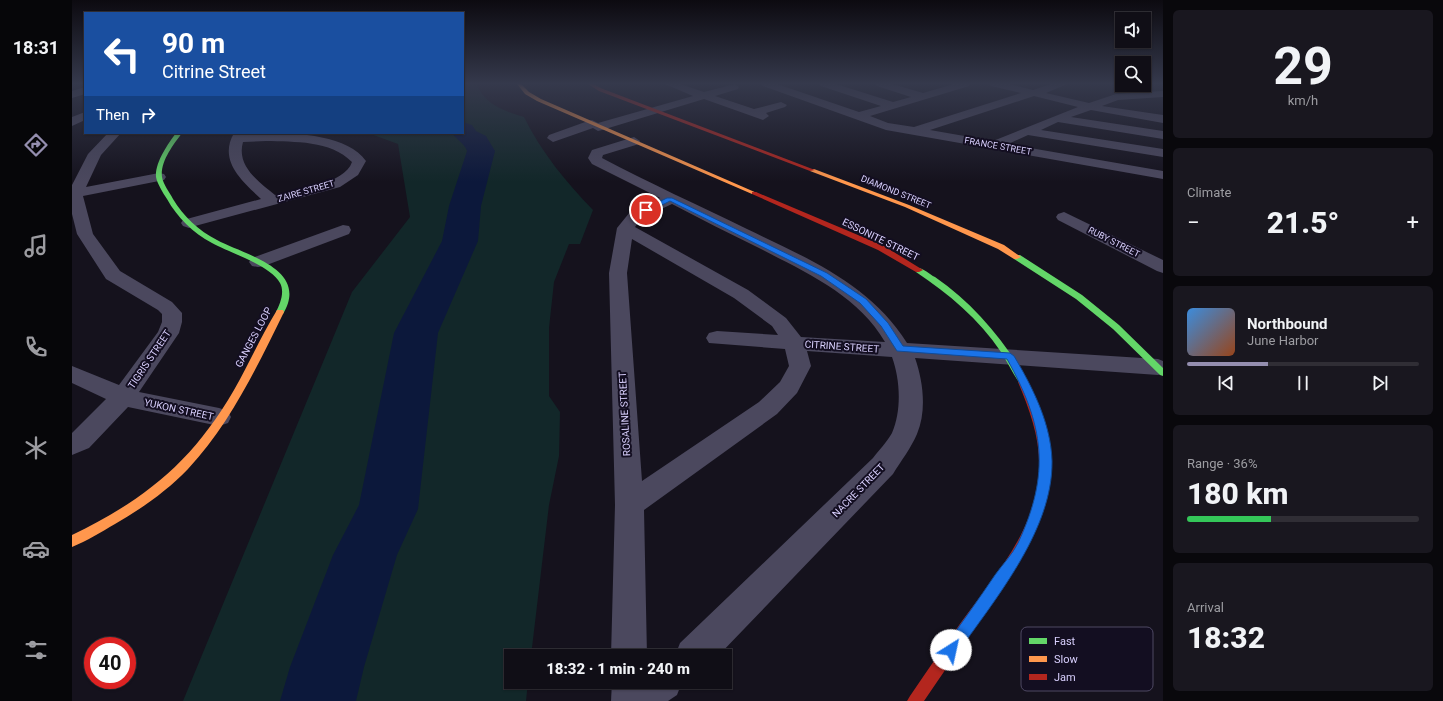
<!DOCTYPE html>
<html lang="en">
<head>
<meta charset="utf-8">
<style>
  body { margin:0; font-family:Roboto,sans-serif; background:#19171f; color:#f1f3f6; height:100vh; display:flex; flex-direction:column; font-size:15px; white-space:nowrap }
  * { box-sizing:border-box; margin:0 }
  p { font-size:13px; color:#9c9ca1 }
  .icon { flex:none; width:22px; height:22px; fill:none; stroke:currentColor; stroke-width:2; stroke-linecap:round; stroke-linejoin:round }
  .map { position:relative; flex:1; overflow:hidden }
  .panel { display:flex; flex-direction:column; gap:10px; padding:10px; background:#09080c; width:280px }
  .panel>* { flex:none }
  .guide { position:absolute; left:12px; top:12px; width:380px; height:122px; border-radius:0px; box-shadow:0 1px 3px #0004,0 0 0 1px #302e35; background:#1a4fa0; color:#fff; overflow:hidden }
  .tools { position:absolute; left:1043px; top:12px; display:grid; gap:8px }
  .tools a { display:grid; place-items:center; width:36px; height:36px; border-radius:0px; background:#100e16; box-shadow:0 1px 3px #0004,0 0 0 1px #302e35; font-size:20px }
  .speed { position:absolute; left:12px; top:637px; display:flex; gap:8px; font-size:20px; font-weight:700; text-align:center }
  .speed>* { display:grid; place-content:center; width:52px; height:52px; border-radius:50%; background:#100e16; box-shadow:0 1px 3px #0004,0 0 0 1px #302e35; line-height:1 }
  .speed .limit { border:6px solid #d22; background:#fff; color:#111 }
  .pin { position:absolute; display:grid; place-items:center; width:34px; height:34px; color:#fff; margin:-17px; border:2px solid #fff; border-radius:50%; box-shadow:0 1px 4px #0007 }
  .me { position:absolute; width:44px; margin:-22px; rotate:35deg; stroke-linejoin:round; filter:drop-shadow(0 0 3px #0008) }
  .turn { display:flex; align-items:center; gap:14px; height:84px; padding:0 12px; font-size:18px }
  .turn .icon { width:52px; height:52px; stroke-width:2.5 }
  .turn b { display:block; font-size:28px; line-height:34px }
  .then { display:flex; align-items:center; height:38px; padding:0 12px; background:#0003; gap:8px; font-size:15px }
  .big { font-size:30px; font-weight:800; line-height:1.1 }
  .panel .tile { flex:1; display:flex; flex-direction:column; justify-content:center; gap:6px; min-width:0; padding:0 14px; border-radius:6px; background:#19171f }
  .panel .dial { align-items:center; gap:0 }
  .dial b { font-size:52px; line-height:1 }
  .song { display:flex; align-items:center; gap:12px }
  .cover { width:48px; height:48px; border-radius:6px; background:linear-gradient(135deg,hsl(210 70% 55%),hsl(20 70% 35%)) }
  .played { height:4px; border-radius:2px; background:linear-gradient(90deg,#948eaf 35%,#302e35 35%) }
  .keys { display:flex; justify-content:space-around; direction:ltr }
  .heat { display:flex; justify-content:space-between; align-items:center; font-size:22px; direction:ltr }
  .charge { height:6px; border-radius:3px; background:linear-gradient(90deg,#34c759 36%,#302e35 0) }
  .trip { position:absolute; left:432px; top:649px; width:228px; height:40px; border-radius:0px; background:#100e16; box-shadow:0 1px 3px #0004,0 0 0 1px #302e35; font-weight:800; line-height:40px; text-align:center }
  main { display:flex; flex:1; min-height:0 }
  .tab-bar { display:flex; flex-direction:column; width:72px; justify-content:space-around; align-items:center; background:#060609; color:#9c9ca1 }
  .tab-bar .icon { width:28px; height:28px }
  .tab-bar .current { color:#948eaf }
  .tab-bar b { font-size:18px; color:#f1f3f6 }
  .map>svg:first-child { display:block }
  .green { fill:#122729 }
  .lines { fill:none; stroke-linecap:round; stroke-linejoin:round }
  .river { fill:#0c183b; fill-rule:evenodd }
  .street { fill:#4b485e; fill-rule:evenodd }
  .fast { fill:#63d668; fill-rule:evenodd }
  .slow { fill:#ff974d; fill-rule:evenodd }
  .jam { fill:#b3261e; fill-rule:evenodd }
  .route { fill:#1a73e8; stroke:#114b97 }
  .labels { text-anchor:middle; stroke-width:4; stroke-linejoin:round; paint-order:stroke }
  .far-street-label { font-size:9px; fill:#d9d0fe; stroke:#130e21 }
  .street-label { font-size:10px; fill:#d9d0fe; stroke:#130e21 }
  .key { fill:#130e21; stroke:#4e4863; stroke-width:1 }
  .key-label { font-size:11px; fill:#d9d0fe }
</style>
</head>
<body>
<main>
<nav class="tab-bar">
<b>18:31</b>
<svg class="icon current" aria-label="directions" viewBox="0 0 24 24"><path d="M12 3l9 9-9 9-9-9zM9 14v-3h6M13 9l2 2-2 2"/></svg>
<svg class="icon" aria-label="music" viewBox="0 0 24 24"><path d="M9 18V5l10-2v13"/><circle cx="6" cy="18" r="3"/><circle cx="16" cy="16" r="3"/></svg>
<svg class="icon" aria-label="phone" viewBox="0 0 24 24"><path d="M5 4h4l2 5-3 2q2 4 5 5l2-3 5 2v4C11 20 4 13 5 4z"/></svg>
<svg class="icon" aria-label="climate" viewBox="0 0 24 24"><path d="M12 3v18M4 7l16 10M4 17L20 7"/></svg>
<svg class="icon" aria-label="car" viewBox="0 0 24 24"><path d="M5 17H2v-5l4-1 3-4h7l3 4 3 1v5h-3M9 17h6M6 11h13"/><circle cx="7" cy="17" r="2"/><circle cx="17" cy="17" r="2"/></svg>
<svg class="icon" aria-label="filters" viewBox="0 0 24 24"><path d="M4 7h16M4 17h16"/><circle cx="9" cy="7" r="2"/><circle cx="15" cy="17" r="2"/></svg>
</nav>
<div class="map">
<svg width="1091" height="701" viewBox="0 0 1091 701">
  <rect width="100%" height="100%" fill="#15121d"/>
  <path class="green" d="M391 84H405C412 105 433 111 452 117 470 153 493 181 521 210L508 244H497L482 282 477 328V396L488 412 487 456 477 505 459 656H439V682H456L454 701H111L280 292 338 217 326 144 296 133H391Z"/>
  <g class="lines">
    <path class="river" d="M391 122 400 125 404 131 414 136 423 151 409 206 406 241 366 333 346 509 325 555 292 667 284 701H208L218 667 261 555 287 505 322 333 370 241 377 206 395 151C393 144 385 140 380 133H391Z"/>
    <g class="street">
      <path d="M593 84H608L632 92 663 84 667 87 666 89 643 96 682 109 709 102 715 105 713 107 694 113 697 116 691 120 632 99 530 130 526 131 521 128 481 142 475 138 477 135 516 121 520 120 526 123 621 96Z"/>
      <path d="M690 84H705L787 112 809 106 749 86 748 84H764L821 102 839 97 805 86 804 84H820L851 93 882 84H898L897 86 798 116 816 123 842 127 949 93 919 86 918 84H937L961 90 979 84H995L974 93 1017 103 1044 94 1091 91V97L1046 100 1030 106 1091 115V123L1019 110 999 117 1091 131V139L986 122 969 130 1091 149V157L956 135 936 144 1091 171V179L814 130 691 86ZM962 96 1006 107 921 141 858 130Z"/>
      <path d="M13 87V94L0 98V91Z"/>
      <path d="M13 112V120L0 126V117Z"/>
      <path d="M36 133H49L29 155 14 187 87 173 92 174 94 177 92 180 87 181 11 196 21 234 48 271 100 302 110 313V322L107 333 67 392 147 408 156 411 159 417 156 423 147 426 56 407 17 448 0 455V433L34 399 0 383V366L47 385 86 332 90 322V314L86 310 34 279 5 234 0 214V185L16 154Z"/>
      <path d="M162 133C196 133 271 128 294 161L286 175 268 187 123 226 117 228 111 226 109 223 111 220 189 199C170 181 146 161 162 133ZM194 141C223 142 258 140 280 162 273 184 223 190 203 195 187 182 164 166 171 142Z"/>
      <path d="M562 137 568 141 567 144 531 155 530 158C577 183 626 205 675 229 735 258 798 284 835 343L1086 359 1091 361V373L1086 375 843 358C851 381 855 410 845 434 839 448 829 461 821 474L646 656H603L608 643 801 458C807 450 815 442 820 433 830 410 828 379 820 357L735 351 739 366 725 393 705 414 572 510 575 656H539L543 505 537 273 545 228 558 212 588 198 520 164 516 158 520 150ZM600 204C629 219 658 234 687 248 733 272 786 295 813 342L729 337 714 318 676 290 563 227 570 218ZM560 239 662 298 700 326 706 335 645 331 637 333 634 338 637 343 713 349 717 366 708 382 687 402 570 481 555 273Z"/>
      <path d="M992 212 1091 260V273L1085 271 986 220 984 217 986 214Z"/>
      <path d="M271 225 277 226 279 230 277 234 192 266 186 267 180 266 177 262 180 258Z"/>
      <path d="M540 682H610L605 695 596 701H539Z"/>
    </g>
    <g class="fast">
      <path d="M104 133H110C101 145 88 162 90 177 91 184 98 193 101 199 111 216 127 231 145 240 173 255 238 269 211 314H205L204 312C208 304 213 292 208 283 198 265 158 253 140 243 121 233 105 217 95 199 91 193 85 183 84 177 83 162 96 144 104 133Z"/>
      <path d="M942 255H948L1010 295 1047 325 1091 368V376L1088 375 1041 329 1004 299 942 259Z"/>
      <path d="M844 268C851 267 857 274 863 277 902 304 933 341 956 382L954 384H948C941 374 936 363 929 352 907 319 877 294 844 272Z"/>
    </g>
    <g class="slow">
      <path d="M445 84H449L457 92 469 99 685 193 680 194 465 101 453 94Z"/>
      <path d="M738 169H742L837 205 932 245 949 257 945 259H942L926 249 833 207 738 171Z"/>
      <path d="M205 310H211L212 312C185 367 158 424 116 469 95 491 69 509 43 524 29 532 15 541 0 547V535C74 499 120 462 162 390 177 364 189 336 205 310Z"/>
    </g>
    <g class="jam">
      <path d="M516 84H521L531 89 743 170 738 171 527 91Z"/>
      <path d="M680 192H684L812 246 851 270 847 272H844L806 250 680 194Z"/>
      <path d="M951 379 956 382C968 411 979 440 978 472 976 527 934 583 904 626 886 651 869 676 852 701H835L838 696C855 671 872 646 890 621 922 578 964 529 967 473 969 440 958 411 946 382Z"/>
    </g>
  </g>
  <linearGradient id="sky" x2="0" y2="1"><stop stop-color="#0c0a10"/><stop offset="0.46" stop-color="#35394c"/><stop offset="1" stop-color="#35394c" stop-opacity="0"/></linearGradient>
  <rect width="1091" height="182" fill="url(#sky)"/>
  <path class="route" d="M595 198H600L755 273 794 299 816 323 831 346 938 353 942 356C961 388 979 424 980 461 981 531 922 600 884 655L879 657 874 655 872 650 874 645C890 622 907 599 923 575 930 565 940 555 946 543 979 473 972 425 935 359L825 351 809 326 788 303 749 276 598 201 576 212 570 210Z"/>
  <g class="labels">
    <g class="far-street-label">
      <text transform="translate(926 146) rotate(10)" y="3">FRANCE STREET</text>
      <text transform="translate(234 191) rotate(-16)" y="3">ZAIRE STREET</text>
      <text transform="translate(824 192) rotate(22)" y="3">DIAMOND STREET</text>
      <text transform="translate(1042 242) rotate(27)" y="3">RUBY STREET</text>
    </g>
    <g class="street-label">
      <text transform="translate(809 239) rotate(26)" y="4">ESSONITE STREET</text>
      <text transform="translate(181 337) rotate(-62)" y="4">GANGES LOOP</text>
      <text transform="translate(770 346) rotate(4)" y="4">CITRINE STREET</text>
      <text transform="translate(77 359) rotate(-56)" y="4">TIGRIS STREET</text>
      <text transform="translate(107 409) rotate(12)" y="4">YUKON STREET</text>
      <text transform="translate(552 414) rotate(-93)" y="4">ROSALINE STREET</text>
      <text transform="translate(786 490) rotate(-46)" y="4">NACRE STREET</text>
    </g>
  </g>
  <rect x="949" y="627" width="132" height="64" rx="6" class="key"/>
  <rect x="957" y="638" width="18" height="6" fill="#63d668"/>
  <rect x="957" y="656" width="18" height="6" fill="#ff974d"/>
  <rect x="957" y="674" width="18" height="6" fill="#b3261e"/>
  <g class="key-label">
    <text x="982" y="645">Fast</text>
    <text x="982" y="663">Slow</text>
    <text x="982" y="681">Jam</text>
  </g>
</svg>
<div class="tools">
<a><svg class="icon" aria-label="sound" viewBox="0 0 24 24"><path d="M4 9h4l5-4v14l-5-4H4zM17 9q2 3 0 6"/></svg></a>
<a><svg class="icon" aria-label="search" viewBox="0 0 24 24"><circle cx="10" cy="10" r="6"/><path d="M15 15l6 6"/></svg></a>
</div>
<div class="speed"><div class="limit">40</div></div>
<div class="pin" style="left:574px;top:210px;background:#d93025"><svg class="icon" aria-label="arrive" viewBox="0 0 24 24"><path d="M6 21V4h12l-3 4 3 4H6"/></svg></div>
<svg class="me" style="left:879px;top:650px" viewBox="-20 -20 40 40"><circle r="19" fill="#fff"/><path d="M0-13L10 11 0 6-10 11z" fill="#1a73e8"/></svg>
<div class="trip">18:32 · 1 min · 240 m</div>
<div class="guide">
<div class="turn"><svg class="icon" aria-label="left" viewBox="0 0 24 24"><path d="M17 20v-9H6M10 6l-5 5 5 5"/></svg><div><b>90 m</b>Citrine Street</div></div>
<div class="then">Then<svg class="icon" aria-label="right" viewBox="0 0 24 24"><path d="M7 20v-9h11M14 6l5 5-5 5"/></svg></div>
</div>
</div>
<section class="panel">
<div class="tile dial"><b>29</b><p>km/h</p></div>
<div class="tile"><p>Climate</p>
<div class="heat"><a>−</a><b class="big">21.5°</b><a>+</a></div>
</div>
<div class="tile">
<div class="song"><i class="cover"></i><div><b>Northbound</b><p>June Harbor</p></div></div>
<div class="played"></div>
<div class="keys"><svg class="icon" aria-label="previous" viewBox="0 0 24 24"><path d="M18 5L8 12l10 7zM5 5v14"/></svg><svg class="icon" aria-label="pause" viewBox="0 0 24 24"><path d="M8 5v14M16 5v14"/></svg><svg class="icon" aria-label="next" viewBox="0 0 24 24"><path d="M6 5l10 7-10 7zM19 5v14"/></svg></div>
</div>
<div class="tile"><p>Range · 36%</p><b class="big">180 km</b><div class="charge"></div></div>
<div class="tile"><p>Arrival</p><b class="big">18:32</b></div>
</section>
</main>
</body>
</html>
